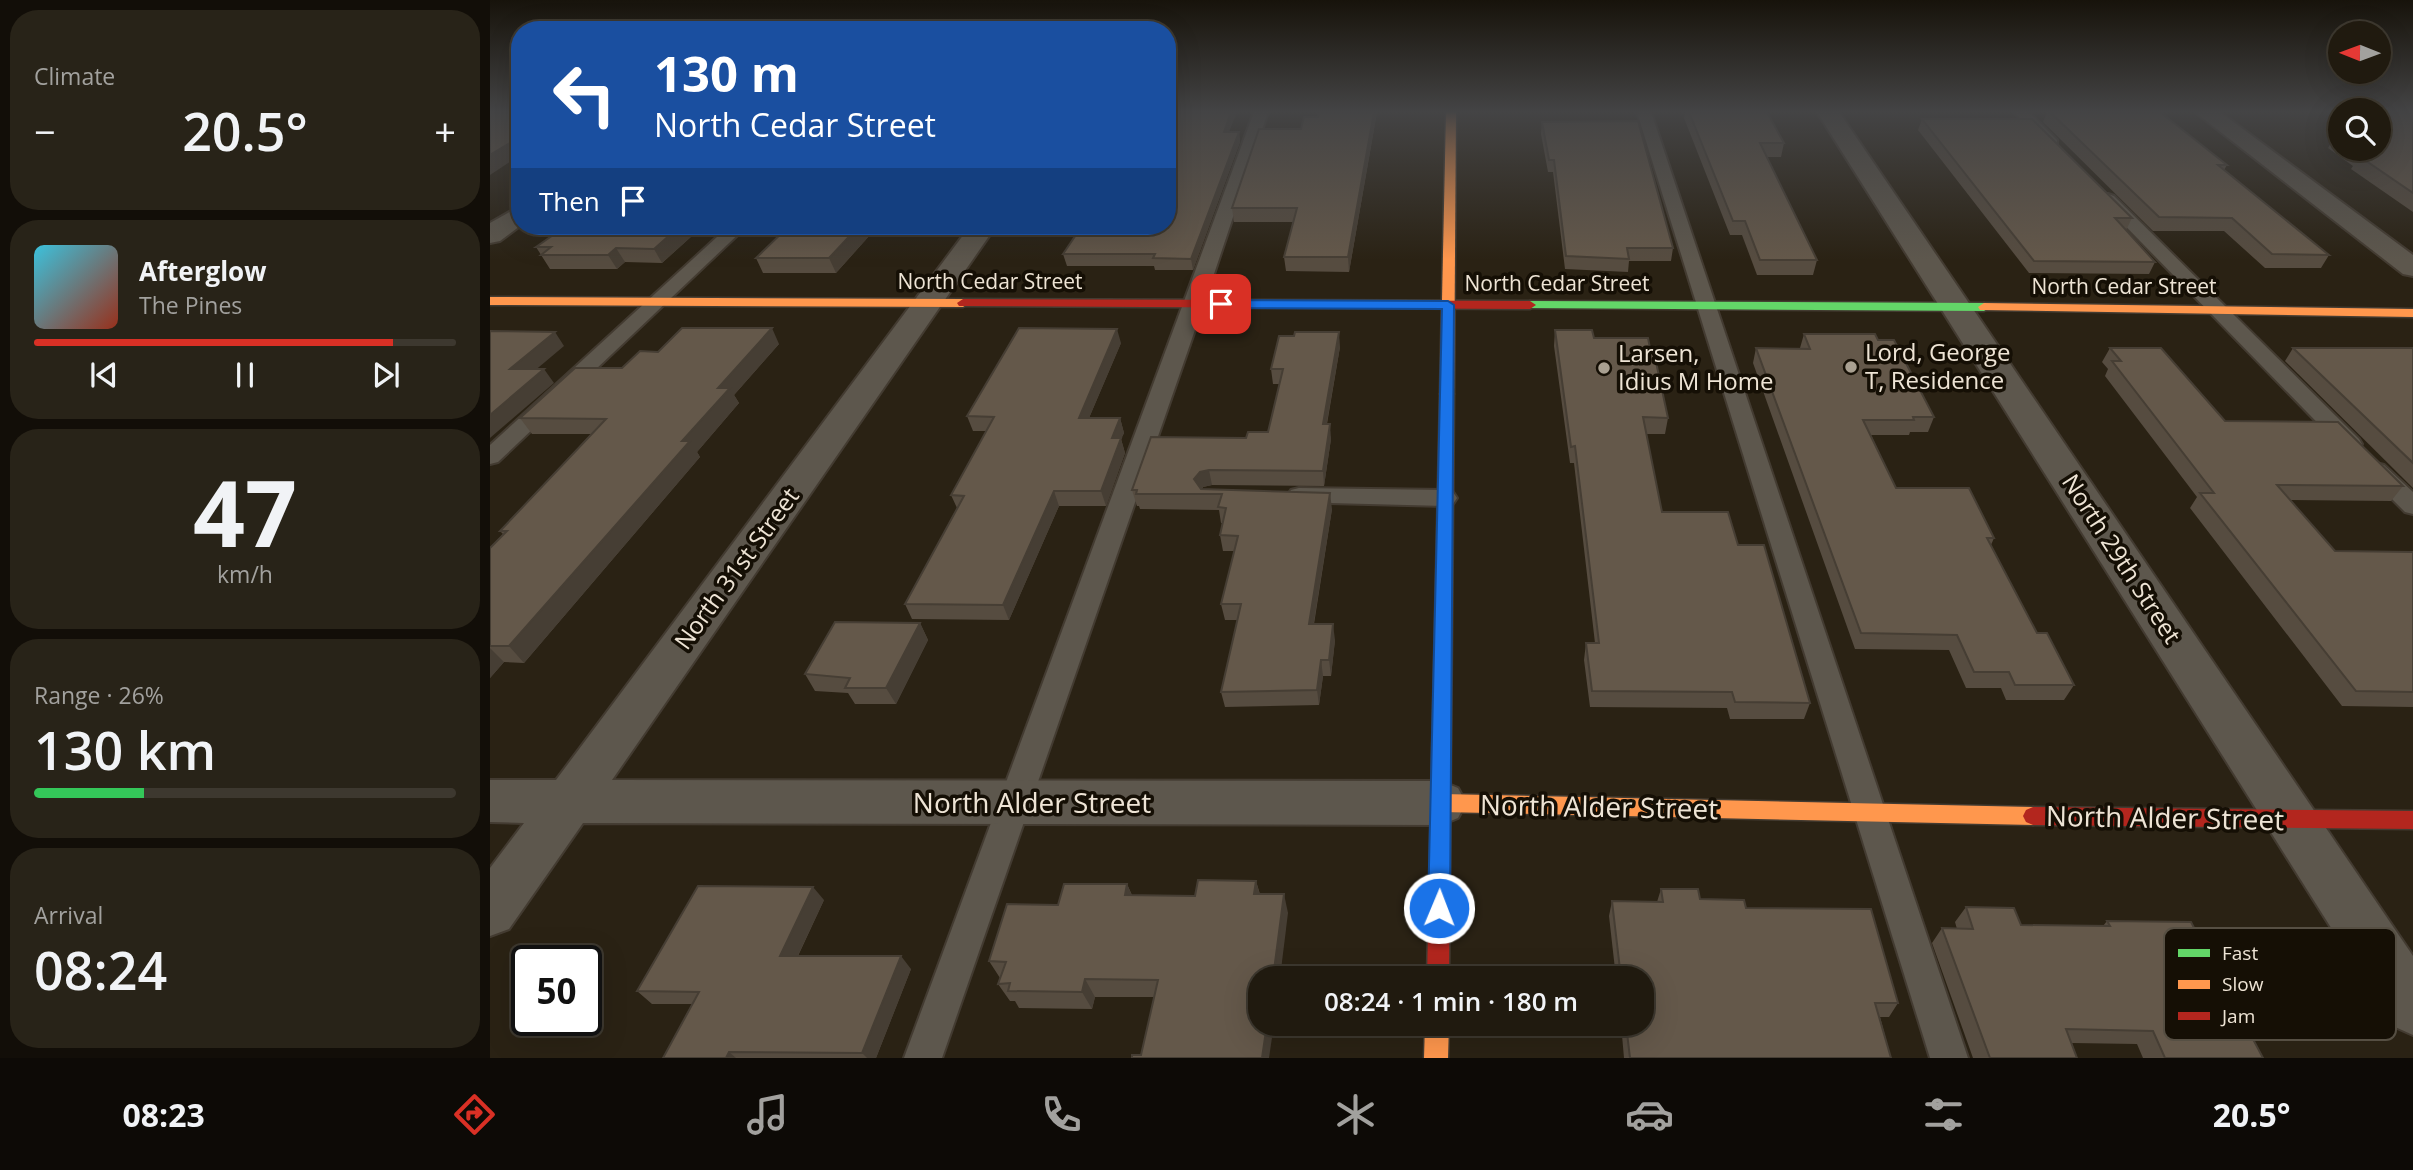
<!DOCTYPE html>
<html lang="en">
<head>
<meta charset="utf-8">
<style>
  body { margin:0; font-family:"Open Sans",sans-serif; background:#282318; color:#f1f3f6; height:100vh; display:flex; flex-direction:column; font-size:26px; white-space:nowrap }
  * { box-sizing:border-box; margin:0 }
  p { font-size:23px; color:#a2a19e }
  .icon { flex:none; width:38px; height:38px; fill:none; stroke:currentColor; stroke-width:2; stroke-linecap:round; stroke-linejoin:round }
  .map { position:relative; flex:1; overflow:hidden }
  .panel { display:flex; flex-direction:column; gap:10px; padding:10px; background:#120e08; width:490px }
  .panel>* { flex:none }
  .guide { position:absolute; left:21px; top:21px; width:665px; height:214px; border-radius:28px; box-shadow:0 7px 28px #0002,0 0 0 2px #3d382f; background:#1a4fa0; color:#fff; overflow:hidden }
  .needle { width:46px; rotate:271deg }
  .buttons { position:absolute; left:1838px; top:21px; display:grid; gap:14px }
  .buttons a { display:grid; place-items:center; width:63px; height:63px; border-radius:50%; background:#201a0f; box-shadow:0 7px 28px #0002,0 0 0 2px #3d382f; font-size:35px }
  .speed { position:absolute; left:21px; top:945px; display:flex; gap:14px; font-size:35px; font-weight:700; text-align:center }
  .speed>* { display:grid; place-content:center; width:91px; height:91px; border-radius:50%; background:#201a0f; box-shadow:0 7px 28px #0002,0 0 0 2px #3d382f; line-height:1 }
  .speed .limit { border:4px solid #111; border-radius:10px; background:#fff; color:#111 }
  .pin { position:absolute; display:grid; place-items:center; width:60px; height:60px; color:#fff; margin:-30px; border-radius:14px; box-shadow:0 4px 10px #0006 }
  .me { position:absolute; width:77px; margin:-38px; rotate:1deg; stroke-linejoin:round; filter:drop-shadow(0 0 5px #0008) }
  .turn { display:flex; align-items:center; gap:24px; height:147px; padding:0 28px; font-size:32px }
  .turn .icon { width:91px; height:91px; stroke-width:2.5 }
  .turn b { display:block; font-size:49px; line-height:60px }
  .then { display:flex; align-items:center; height:66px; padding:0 28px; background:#0003; gap:14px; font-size:26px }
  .big { font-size:52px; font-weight:600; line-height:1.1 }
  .panel .card { flex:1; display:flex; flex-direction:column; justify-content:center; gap:10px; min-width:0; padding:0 24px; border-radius:28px; background:#282318 }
  .panel .dial { align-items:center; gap:0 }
  .dial b { font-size:91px; line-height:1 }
  .song { display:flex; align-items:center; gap:21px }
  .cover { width:84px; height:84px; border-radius:10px; background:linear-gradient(135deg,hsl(190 70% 55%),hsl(10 70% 35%)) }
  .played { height:7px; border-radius:4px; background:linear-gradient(90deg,#d93025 85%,#3d382f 85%) }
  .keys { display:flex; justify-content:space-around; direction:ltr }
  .heat { display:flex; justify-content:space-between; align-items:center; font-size:38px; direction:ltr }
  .charge { height:10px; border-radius:5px; background:linear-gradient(90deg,#34c759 26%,#3d382f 0) }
  .trip { position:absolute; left:758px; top:966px; width:406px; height:70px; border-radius:28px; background:#201a0f; box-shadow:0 7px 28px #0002,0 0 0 2px #3d382f; font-weight:600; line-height:70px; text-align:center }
  .tab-bar { display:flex; height:112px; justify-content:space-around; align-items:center; background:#0d0a06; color:#a2a19e }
  .tab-bar .icon { width:49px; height:49px }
  .tab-bar .current { color:#d93025 }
  .tab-bar b { font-size:32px; color:#f1f3f6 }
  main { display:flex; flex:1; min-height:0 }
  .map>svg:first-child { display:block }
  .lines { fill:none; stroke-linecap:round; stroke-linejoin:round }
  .lane-casing { stroke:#433b31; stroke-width:4 }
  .street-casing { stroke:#433b31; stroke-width:4 }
  .fast-casing { stroke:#433b31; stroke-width:3 }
  .slow-casing { stroke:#433b31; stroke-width:3 }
  .jam-casing { stroke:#433b31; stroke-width:3 }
  .lane { fill:#5d574d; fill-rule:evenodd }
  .street { fill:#5d574d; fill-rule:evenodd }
  .fast { fill:#63d668; fill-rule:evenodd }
  .slow { fill:#ff974d; fill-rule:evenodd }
  .jam { fill:#b3261e; fill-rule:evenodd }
  .wall { fill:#564c40 }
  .shaded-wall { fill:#463e34 }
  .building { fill:#64584a; stroke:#463e34; stroke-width:2 }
  .route { fill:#1a73e8; stroke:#114b97; stroke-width:2 }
  .poi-dot { fill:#a9a091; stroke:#150f05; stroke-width:2.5 }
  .labels { text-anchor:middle; stroke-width:7; stroke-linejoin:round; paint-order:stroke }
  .far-street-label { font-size:21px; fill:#eee4d5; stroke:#150f05 }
  .poi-label { font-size:24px; fill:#eee4d5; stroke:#150f05; text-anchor:start }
  .street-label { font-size:24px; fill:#eee4d5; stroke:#150f05 }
  .near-street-label { font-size:28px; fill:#eee4d5; stroke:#150f05 }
  .key { fill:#150f05; stroke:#564f43; stroke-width:2 }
  .key-label { font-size:19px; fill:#eee4d5 }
</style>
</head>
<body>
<main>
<section class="panel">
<div class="card"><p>Climate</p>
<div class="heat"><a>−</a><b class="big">20.5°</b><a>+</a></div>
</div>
<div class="card">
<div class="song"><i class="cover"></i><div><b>Afterglow</b><p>The Pines</p></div></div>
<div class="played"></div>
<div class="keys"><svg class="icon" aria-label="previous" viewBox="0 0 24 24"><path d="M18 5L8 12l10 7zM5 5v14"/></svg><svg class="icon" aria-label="pause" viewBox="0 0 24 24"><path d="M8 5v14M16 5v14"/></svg><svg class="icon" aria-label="next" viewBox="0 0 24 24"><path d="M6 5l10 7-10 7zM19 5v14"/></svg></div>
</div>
<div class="card dial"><b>47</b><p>km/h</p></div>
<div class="card"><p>Range · 26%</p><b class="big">130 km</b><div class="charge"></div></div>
<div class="card"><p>Arrival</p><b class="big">08:24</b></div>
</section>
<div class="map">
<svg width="1923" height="1058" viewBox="0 0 1923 1058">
  <rect width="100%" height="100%" fill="#2a2214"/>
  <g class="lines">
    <defs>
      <g id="lane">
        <path d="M764 112H778L714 304 452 1058H414Z"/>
        <path d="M1147 112H1161L1478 1058H1440Z"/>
        <path d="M1524 112H1539L1567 140V146H1557Z"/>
        <path d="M1618 194 1624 196 1869 439 1872 444 1869 449H1853L1612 202 1610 199Z"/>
        <path d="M239 226H257L8 462 0 464V445Z"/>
        <path d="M1886 463 1894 465 1923 492V514L1915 512 1878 475 1874 470 1878 465Z"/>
        <path d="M809 488 955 490 963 492 967 498 963 504 955 506 801 502 797 496 801 490Z"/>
      </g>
      <g id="street">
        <path d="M1327 112H1349L1923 956V1035L1903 1026Z"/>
        <path d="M1705 112H1730L1923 255V276L1913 274Z"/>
        <path d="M30 206V226L10 241 0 243V223Z"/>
        <path d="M480 226H506L122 780 951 781 968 788 976 803 968 818 951 825 93 823 19 929 0 936V868L34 823 0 822V780H66Z"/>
      </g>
      <path id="fast" d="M1040 301 1494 303 1500 307 1494 311 1036 308 1034 305Z"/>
      <g id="slow">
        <path d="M956 112H966L964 394 957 398 950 394Z"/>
        <path d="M0 297 473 299 479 303 473 307 0 305Z"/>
        <path d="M1494 303 1923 309V317L1490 310 1488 307Z"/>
        <path d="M951 794 1543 807 1550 810 1553 816 1550 822 1543 825 951 812 944 809 941 803 944 797Z"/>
        <path d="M935 1024H959L958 1058H934Z"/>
      </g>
      <g id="jam">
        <path d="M473 299 1040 301 1046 305 1040 309 469 306 467 303Z"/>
        <path d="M957 390 964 394 959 978H937L950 394Z"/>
        <path d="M1543 807 1923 811V829L1543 825 1536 822 1533 816 1536 810Z"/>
      </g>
    </defs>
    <use href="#lane" class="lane-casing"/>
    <use href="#street" class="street-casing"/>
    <use href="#fast" class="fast-casing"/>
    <use href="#slow" class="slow-casing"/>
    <use href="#jam" class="jam-casing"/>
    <use href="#lane" class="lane"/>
    <use href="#street" class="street"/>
    <use href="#fast" class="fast"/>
    <use href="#slow" class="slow"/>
    <use href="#jam" class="jam"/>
  </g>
  <g class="wall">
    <path d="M887 112 859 272 796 271 794 257 803 222H744L742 208 811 129 828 117Z"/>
    <path d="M1195 112H1277L1294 143 1291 157H1277L1327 260 1323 275H1267L1252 235H1240L1194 118Z"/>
    <path d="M1557 112H1670L1737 165 1734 170 1839 255 1831 268H1775L1734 231H1663L1553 122Z"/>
    <path d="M1850 112V128L1843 123Z"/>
    <path d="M1923 112V212L1861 169 1863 166 1838 148 1845 136H1850V149H1888Z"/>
    <path d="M1432 119 1642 218 1636 230 1665 262 1659 274 1539 273 1428 130Z"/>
    <path d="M1052 122 1183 248 1181 261H1139L1138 272 1075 269 1063 172H1058L1051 134Z"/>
    <path d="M739 132H749L750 142 703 270H665L664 266H577L573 254Z"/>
    <path d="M76 226H213L172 263 135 262 127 269H60L46 247Z"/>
    <path d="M388 226 346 273H273L266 258Z"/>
    <path d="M1065 330 1104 338 1178 418 1175 434H1156L1172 512 1248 545 1320 703 1314 719H1240L1237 708 1100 707 1094 660 1096 643H1105L1084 463H1080L1064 346Z"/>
    <path d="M1314 334 1388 340 1444 417 1438 432H1420L1419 435H1381L1406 488 1504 538 1501 545 1547 633 1584 685 1574 700H1516L1511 688H1476L1459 650 1365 649 1263 363 1266 348H1310Z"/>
    <path d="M631 343 599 418H630L634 433 631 439 635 453 616 506H569L519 620 422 619 415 604 467 508 461 495 496 431H483L477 416Z"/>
    <path d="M289 344 244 395 249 403 207 452 210 457 34 663 14 662 0 678V548L13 534 10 531 101 434H42L30 418 132 368 168 352Z"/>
    <path d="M850 347 837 424 841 439 834 486 722 485 713 487 712 489 842 509 824 624 845 640 841 676H833L829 705 735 707 731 692 747 620H735L731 604 744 551H733L730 535 732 523H731L729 510 650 509 649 506H647L642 490 756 438 778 432 790 384H783L781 369Z"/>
    <path d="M1620 348 1735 421 1913 486 1901 501 1800 500 1845 551 1923 552V707L1852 706 1700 508 1707 497 1615 376 1618 369 1612 362Z"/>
    <path d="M1803 348H1923V488L1795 361Z"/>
    <path d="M430 623 438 640 406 704H365L358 693 325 691 315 674Z"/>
    <path d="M766 881 770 894 798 913 651 1055 664 997H605L602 1009 529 1008 525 1001H520L508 984 510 978 499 961 568 905 637 884 642 895 705 896Z"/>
    <path d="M1171 889 1210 899 1256 908 1408 1003 1399 1017H1390L1401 1058H1134L1131 1024H1152V978H1126L1119 916 1122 901 1167 902Z"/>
    <path d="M334 900 308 956 421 969 386 1058H173L202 1004H162L147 991Z"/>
    <path d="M1476 907 1531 925 1613 926 1617 921 1773 1058H1653L1647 1044 1582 1043 1587 1058H1483L1442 943 1452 928 1467 929 1465 922Z"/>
  </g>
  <g class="shaded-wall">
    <path d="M741 112H747L735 142 734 132Z"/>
    <path d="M884 112H887L859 272 858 257Z"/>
    <path d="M749 132 750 142 703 270 701 259Z"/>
    <path d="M30 137V155L0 175V155Z"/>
    <path d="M190 226H213L172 263 164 249Z"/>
    <path d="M369 226H388L346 273 339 258Z"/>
    <path d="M126 248 135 262 127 269 118 255Z"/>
    <path d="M282 328 289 344 244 395 249 403 207 452 210 457 34 663 19 646 192 441 228 388Z"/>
    <path d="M627 329 631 343 593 432 589 418Z"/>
    <path d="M65 332 74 346 30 383 20 369Z"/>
    <path d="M849 332 850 347 834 439 833 424Z"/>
    <path d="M54 369 64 383 0 438V415Z"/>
    <path d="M630 418 634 433 631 439 635 453 616 506 611 491 622 438Z"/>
    <path d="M840 424 841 439 834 486 833 471Z"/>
    <path d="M719 470 722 485 713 487 708 495 704 479 710 472Z"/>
    <path d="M564 491 569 506 519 620 513 605Z"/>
    <path d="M840 493 842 509 821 640 819 624Z"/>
    <path d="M430 623 438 640 406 704 396 688Z"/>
    <path d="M843 624 845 640 841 676 839 660Z"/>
    <path d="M0 648 14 662 0 678Z"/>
    <path d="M831 660 833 676 829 705 827 690Z"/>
    <path d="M766 881 771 899 764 894Z"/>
    <path d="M637 884 645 903 635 895Z"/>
    <path d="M323 887 334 900 302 968 290 956Z"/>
    <path d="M794 894 798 913 790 978H783Z"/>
    <path d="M411 956 421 969 386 1058H377L372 1053Z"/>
    <path d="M595 979 605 997 602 1009 592 992Z"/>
    <path d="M777 1024H784L779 1058H772Z"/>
    <path d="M239 1052 246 1058H236Z"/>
  </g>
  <g class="building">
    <path d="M0 112H30V137L0 155Z"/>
    <path d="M677 112H741L734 132H749L701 259 663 258 665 254H573L592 226H677Z"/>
    <path d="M829 112H884L858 257H794L807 208H742L769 129H811L814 117H828Z"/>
    <path d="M1199 112H1277L1294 143H1270L1327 260H1270L1255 221H1243Z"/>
    <path d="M1560 112H1670L1737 165H1728L1839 255 1782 254 1742 218 1669 217Z"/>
    <path d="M1888 112H1923V193L1869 156H1875L1864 149H1888Z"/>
    <path d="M1432 119H1542L1642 218H1625L1665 262 1544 261Z"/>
    <path d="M1148 121 1183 248H1137L1139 259 1076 256 1064 160H1059L1052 122Z"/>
    <path d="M76 226H190L164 249 126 248 118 255H51L61 247H46Z"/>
    <path d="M299 226H369L339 258H266Z"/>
    <path d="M192 328H282L228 388H240L192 441H200L19 646H0V548L17 531H10L116 419 30 418 85 368H132L150 351 168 352Z"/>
    <path d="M529 328 627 329 589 418H630L622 438H631L611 491H564L513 605 415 604 474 496 461 495 504 417 477 416Z"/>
    <path d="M1065 330H1102L1104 338H1158L1160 348H1163L1178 418 1153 417 1172 512H1238L1248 545H1274L1320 703 1245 702 1242 692 1102 691 1096 643H1109L1085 446 1081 447Z"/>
    <path d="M0 331 65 332 20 369H54L0 415Z"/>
    <path d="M805 332H849L833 424H840L833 471 719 470 710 472 704 479 711 489 840 493 819 624H843L839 660H831L827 690 731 692 751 604H731L748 536 730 535 736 508 728 507 732 494H646L647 490H642L661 437 756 438 758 432H778L793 369H781L789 336H804Z"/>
    <path d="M1314 334H1385L1388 340H1404L1444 417H1423L1424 420H1373L1406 488H1479L1504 538H1497L1547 633H1557L1584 685H1525L1519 672H1484L1467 635 1371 633 1266 348 1320 349Z"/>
    <path d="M1620 348H1671L1735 421 1848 422 1913 486 1787 485 1845 551 1923 552V692L1866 691 1710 493H1724L1622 361H1631Z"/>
    <path d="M1803 348H1923V463Z"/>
    <path d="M345 622 430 623 396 688H355L360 678 315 674Z"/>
    <path d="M708 880 766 881 764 894H794L783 978H770V1024H777L772 1058H642V1055H651L668 980 595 979 592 992 518 991 520 983 508 984 516 962 499 961 517 904 568 905 574 884H637L635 895 705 896Z"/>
    <path d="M208 886 323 887 290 956H411L372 1053 239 1052 236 1058H173L209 992 147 991Z"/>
    <path d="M1171 889H1208L1210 899 1254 900 1256 908 1381 909 1408 1003H1385L1401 1058H1140L1136 1024H1152V978H1131L1122 901 1173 902Z"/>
    <path d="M1476 907 1524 908 1531 925 1620 926 1617 921 1701 922 1773 1058H1675L1663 1031 1576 1029 1587 1058H1500L1452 928 1483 929Z"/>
  </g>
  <linearGradient id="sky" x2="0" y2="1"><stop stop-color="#17130b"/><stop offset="0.43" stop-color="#444445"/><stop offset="1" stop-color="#444445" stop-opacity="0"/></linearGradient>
  <rect width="1923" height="260" fill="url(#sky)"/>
  <path class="route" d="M958 301 964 305 960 908 957 915 949 918 941 915 938 908 952 309 731 308 725 304 731 300Z"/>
  <g class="poi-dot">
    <circle cx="1361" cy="367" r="7"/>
    <circle cx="1114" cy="368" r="7"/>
  </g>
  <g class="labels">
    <g class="far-street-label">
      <text x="500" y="289">North Cedar Street</text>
      <text x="1067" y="291">North Cedar Street</text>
      <text x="1634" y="294">North Cedar Street</text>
    </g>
    <g class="poi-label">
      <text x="1375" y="361">Lord, George<tspan x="1375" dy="28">T, Residence</tspan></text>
      <text x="1128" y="362">Larsen,<tspan x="1128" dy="28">Idius M Home</tspan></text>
    </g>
    <g class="street-label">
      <text transform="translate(1631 559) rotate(57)" y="8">North 29th Street</text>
      <text transform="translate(247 569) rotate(-54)" y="8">North 31st Street</text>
    </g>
    <g class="near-street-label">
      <text x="542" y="813">North Alder Street</text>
      <text transform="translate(1109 807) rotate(1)" y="10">North Alder Street</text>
      <text transform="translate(1675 818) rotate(1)" y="10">North Alder Street</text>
    </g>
  </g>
  <rect x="1674" y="928" width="232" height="112" rx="10" class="key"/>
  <rect x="1688" y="949" width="32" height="8" fill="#63d668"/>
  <rect x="1688" y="980" width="32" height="9" fill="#ff974d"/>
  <rect x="1688" y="1012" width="32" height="8" fill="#b3261e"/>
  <g class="key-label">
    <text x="1732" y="960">Fast</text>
    <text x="1732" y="991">Slow</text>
    <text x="1732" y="1023">Jam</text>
  </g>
</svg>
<div class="buttons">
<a><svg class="needle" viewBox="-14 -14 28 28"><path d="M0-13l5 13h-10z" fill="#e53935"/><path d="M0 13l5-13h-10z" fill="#a2a19e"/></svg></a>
<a><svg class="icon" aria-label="search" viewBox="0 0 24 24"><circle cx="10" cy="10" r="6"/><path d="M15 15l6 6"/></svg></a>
</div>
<div class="speed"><div class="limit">50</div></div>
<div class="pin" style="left:731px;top:304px;background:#d93025"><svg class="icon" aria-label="arrive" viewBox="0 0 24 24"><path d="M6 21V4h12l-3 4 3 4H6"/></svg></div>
<svg class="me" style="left:949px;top:908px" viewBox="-20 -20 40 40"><circle r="17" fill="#1a73e8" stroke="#fff" stroke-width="3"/><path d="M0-11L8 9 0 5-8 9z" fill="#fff"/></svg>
<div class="trip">08:24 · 1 min · 180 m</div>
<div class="guide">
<div class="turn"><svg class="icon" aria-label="left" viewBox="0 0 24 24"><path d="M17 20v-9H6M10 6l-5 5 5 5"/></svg><div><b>130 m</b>North Cedar Street</div></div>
<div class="then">Then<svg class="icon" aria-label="arrive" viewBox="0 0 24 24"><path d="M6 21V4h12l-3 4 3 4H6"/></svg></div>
</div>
</div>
</main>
<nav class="tab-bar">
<b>08:23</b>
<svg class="icon current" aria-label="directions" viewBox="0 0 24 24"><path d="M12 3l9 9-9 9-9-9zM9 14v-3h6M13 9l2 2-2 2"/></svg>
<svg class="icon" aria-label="music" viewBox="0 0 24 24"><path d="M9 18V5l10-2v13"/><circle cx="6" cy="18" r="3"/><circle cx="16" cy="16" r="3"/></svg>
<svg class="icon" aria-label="phone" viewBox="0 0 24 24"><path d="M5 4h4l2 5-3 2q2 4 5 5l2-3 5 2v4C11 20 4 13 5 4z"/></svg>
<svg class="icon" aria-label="climate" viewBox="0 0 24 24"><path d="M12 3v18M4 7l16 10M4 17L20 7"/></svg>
<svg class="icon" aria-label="car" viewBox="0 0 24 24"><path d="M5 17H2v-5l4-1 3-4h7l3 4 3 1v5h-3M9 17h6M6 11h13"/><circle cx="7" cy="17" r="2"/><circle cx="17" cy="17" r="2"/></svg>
<svg class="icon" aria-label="filters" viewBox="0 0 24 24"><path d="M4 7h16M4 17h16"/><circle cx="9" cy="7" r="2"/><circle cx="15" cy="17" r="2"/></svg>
<b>20.5°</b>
</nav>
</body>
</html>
